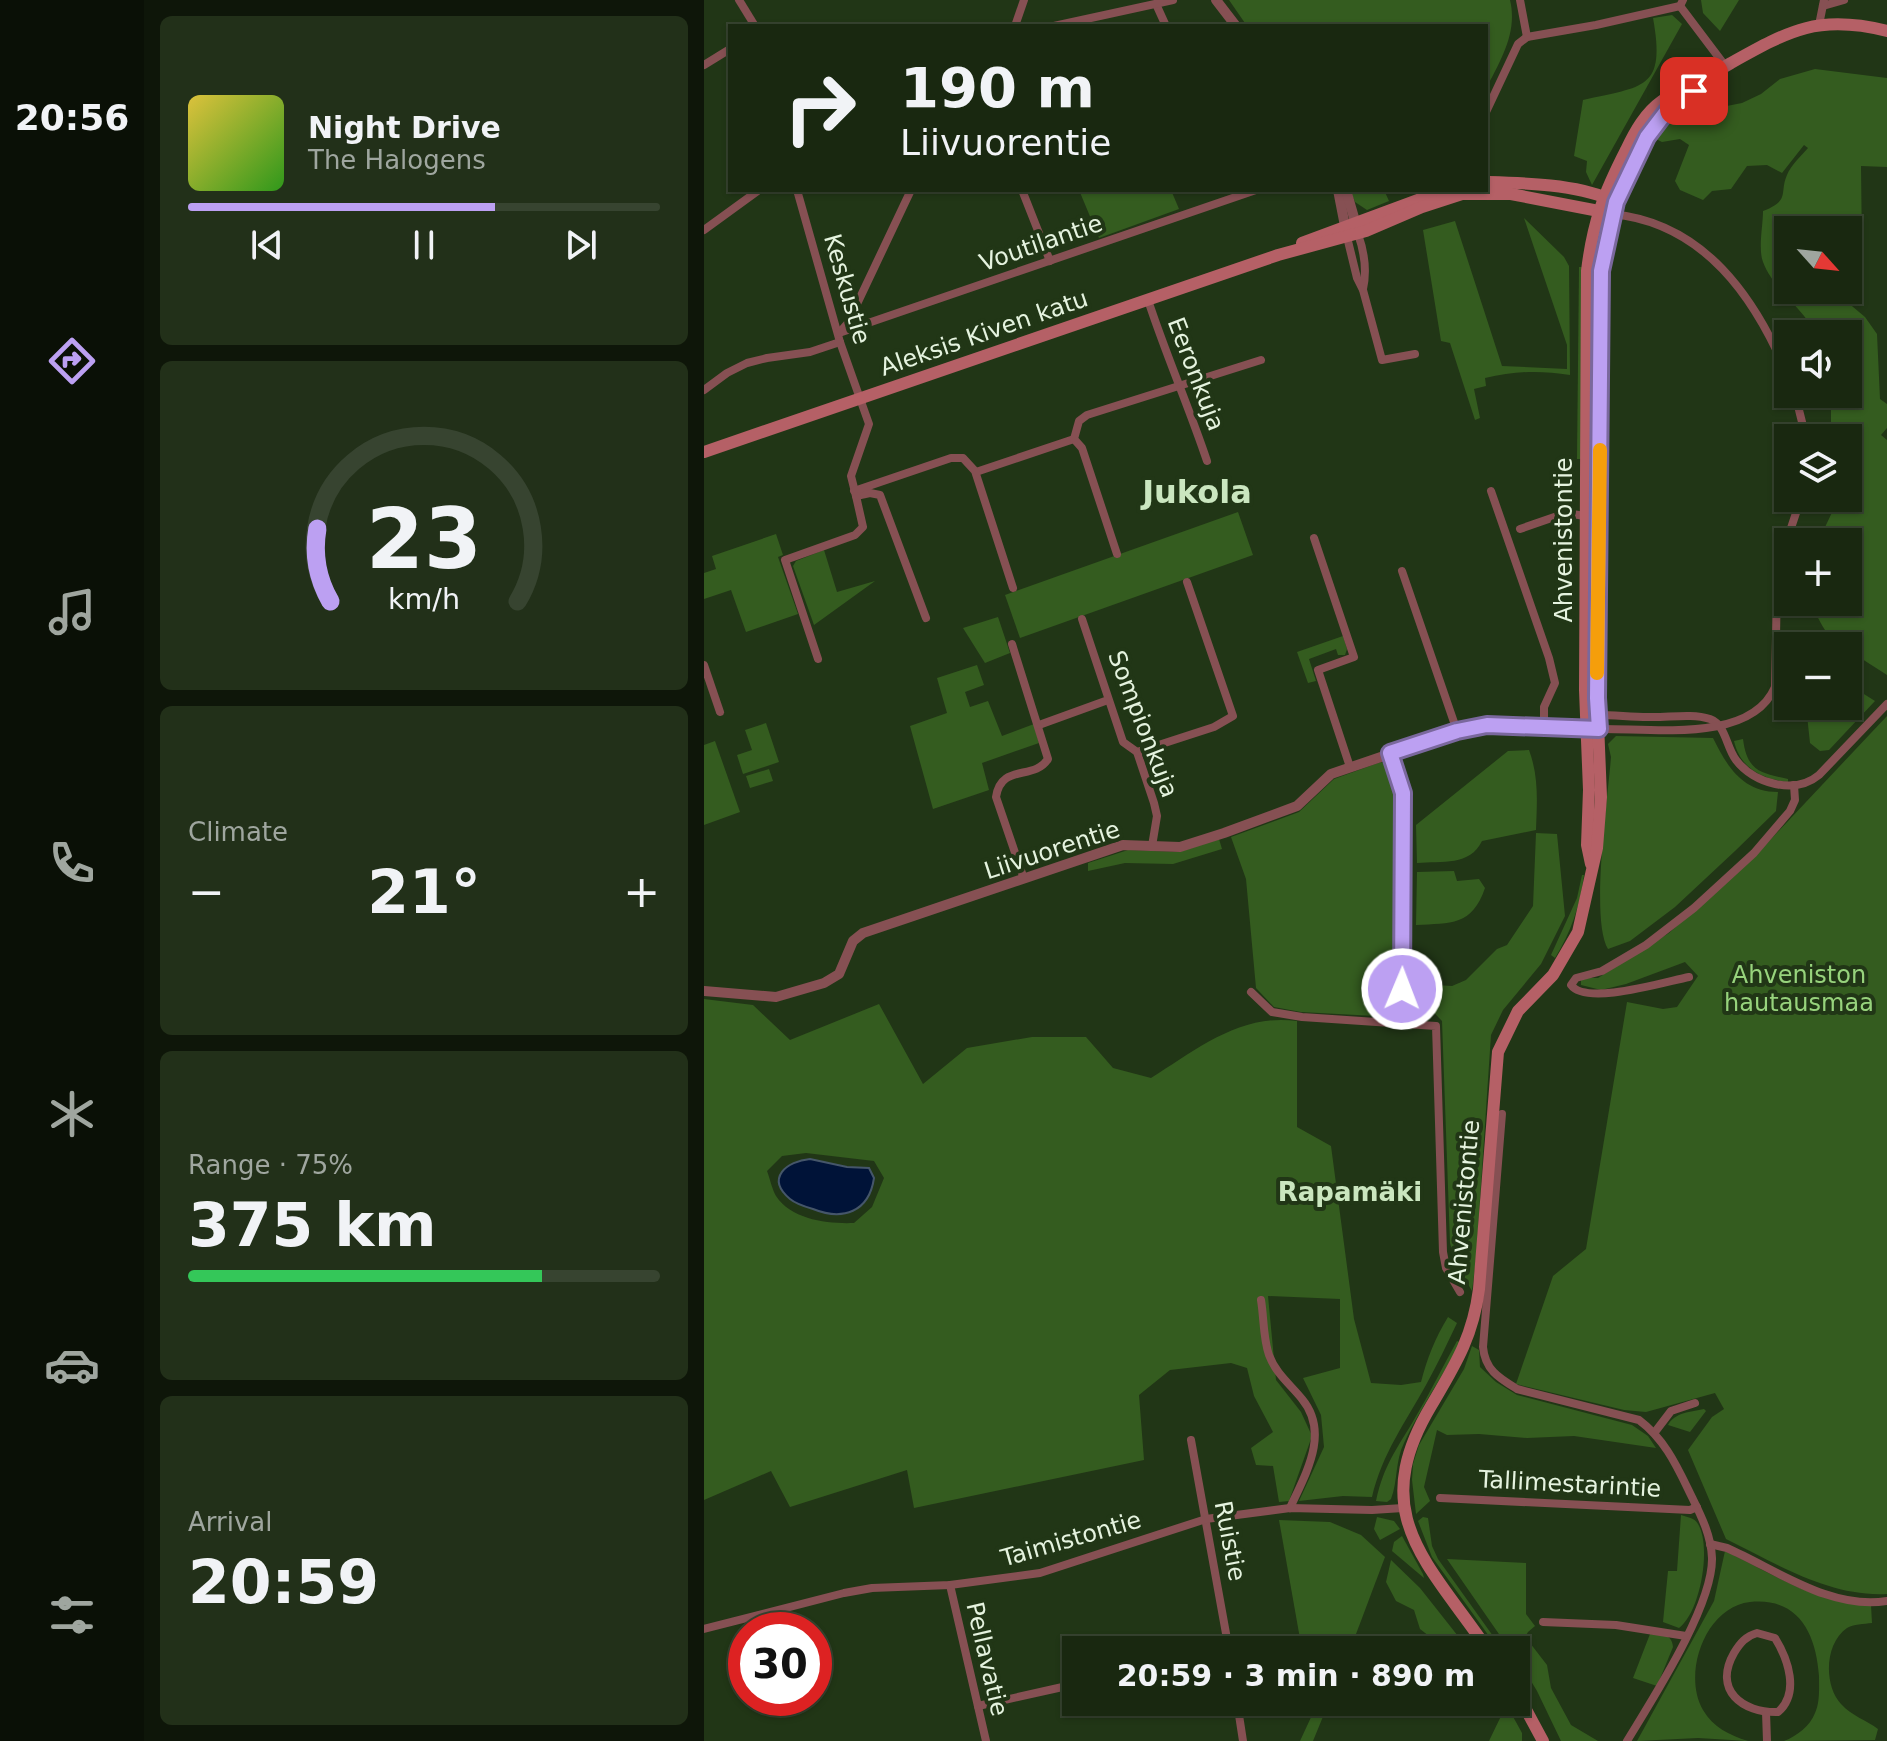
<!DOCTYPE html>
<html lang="en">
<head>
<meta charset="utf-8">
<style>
  body { margin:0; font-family:"DejaVu Sans",sans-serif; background:#223019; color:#f1f3f6; height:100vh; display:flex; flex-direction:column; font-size:30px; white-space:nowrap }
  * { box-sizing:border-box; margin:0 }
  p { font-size:26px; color:#9fa69f }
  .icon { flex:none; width:44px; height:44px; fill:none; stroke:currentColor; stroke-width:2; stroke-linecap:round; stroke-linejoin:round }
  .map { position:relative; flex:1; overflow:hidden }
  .sheet { display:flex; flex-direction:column; gap:16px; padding:16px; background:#0e1609; width:560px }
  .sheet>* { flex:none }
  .hud { position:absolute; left:24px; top:24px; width:760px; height:168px; border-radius:0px; box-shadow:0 2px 6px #0004,0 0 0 2px #374430; background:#192810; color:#f1f3f6; overflow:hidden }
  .needle { width:52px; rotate:117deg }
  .controls { position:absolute; left:1070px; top:216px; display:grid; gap:16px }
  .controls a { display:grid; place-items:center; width:88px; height:88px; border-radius:0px; background:#192810; box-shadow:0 2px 6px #0004,0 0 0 2px #374430; font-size:40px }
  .speed { position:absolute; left:24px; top:1612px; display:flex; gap:16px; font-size:40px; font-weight:700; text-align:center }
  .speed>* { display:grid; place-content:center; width:104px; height:104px; border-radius:50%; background:#192810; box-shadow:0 2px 6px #0004,0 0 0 2px #374430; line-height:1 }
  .speed .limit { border:12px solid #d22; background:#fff; color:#111 }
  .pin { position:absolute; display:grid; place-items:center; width:68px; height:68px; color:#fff; margin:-34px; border-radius:16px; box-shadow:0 4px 12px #0006 }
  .me { position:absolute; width:88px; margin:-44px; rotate:1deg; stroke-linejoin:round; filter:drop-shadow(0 0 6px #0008) }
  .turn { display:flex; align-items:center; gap:28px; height:168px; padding:0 40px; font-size:36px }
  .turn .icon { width:104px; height:104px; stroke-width:2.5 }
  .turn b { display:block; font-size:56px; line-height:68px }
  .big { font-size:60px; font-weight:700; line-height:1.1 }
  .sheet .widget { flex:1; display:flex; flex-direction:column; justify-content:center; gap:12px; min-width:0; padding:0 28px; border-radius:12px; background:#223019 }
  .sheet .dial { align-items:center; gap:0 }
  .dial svg { height:208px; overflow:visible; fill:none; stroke:#374430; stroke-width:7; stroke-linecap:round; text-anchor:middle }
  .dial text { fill:#f1f3f6; stroke:none }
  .song { display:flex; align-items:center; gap:24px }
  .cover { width:96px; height:96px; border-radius:12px; background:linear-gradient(135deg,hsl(50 70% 55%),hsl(110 70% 35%)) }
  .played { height:8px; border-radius:4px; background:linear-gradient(90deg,#bca0f2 65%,#374430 65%) }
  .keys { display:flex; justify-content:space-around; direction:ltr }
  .heat { display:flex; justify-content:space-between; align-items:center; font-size:44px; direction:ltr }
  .charge { height:12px; border-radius:6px; background:linear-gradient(90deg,#34c759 75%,#374430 0) }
  .trip { position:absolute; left:358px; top:1636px; width:468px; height:80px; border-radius:0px; background:#192810; box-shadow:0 2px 6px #0004,0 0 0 2px #374430; font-weight:700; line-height:80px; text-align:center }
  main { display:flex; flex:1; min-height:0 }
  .dock { display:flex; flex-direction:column; width:144px; justify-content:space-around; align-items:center; background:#0a1006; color:#9fa69f }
  .dock .icon { width:56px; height:56px }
  .dock .selected { color:#bca0f2 }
  .dock b { font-size:36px; color:#f1f3f6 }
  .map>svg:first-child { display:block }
  .green { fill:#345c1f; fill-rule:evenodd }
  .water { fill:#001338; stroke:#45566a; stroke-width:2 }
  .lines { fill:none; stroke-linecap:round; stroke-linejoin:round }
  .minor { stroke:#865053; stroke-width:8 }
  .tertiary { stroke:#865053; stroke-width:10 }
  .secondary { stroke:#b56066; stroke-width:12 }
  .route-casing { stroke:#7a689d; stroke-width:20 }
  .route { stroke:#bca0f2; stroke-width:14 }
  .slow { stroke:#f59e0b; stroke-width:14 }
  .labels { text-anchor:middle; stroke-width:8; stroke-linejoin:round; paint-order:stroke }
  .street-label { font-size:24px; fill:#e5f3df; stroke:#213616 }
  .park-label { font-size:24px; fill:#97d37c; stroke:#213616 }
  .neighbourhood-label { font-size:26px; font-weight:bold; fill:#cae6bf; stroke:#213616 }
  .district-label { font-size:32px; font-weight:bold; fill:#cae6bf; stroke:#213616 }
</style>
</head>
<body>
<main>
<nav class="dock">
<b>20:56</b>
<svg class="icon selected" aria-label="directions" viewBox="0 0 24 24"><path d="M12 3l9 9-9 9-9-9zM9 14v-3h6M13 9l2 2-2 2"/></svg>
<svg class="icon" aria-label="music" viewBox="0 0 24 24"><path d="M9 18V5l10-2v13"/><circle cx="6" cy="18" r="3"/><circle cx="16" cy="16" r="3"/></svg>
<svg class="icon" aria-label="phone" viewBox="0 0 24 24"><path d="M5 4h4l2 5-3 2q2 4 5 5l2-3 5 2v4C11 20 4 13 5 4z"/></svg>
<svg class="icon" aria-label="climate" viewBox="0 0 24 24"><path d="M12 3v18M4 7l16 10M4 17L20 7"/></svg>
<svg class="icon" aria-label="car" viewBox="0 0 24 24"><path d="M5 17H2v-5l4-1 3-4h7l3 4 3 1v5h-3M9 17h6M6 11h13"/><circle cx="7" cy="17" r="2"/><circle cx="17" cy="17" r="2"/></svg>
<svg class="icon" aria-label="filters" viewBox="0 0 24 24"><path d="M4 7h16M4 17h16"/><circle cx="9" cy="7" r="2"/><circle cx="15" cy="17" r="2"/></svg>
</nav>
<section class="sheet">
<div class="widget">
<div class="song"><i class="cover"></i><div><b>Night Drive</b><p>The Halogens</p></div></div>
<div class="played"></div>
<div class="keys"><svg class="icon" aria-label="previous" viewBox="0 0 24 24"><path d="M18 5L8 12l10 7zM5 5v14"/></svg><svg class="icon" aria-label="pause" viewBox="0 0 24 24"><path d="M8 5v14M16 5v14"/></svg><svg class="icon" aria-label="next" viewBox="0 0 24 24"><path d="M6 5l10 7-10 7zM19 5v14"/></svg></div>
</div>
<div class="widget dial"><svg viewBox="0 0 100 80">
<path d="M14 69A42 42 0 1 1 86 69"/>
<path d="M14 69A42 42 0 0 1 9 41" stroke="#bca0f2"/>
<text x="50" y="56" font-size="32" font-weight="700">23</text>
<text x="50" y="72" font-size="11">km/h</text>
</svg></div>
<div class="widget"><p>Climate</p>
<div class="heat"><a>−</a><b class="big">21°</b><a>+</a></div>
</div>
<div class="widget"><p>Range · 75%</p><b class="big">375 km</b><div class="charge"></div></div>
<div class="widget"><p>Arrival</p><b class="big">20:59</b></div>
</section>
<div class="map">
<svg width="1183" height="1741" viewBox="0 0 1183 1741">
  <rect width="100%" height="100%" fill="#213616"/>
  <g class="green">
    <path d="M525 0H806C814 33 796 61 782 89V26H543Z"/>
    <path d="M997 0H1035L1016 31 999 13Z"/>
    <path d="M968 15 978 24 888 185 882 172 883 161 870 156 879 100C940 86 962 90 949 18Z"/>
    <path d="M1111 69 1183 78V167L1157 166 1158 251 1144 278V230H1084V290H1138L1136 296 1161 317 1173 334 1176 399 1183 404V428L1177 435 1183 440V675L1144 650V646C1125 646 1114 617 1106 602H1144V542H1114L1131 506V498H1144V438H1127V394H1144V334H1112C1099 307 1070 291 1059 262 1054 249 1059 226 1059 211 1087 200 1075 193 1083 175 1087 165 1097 156 1104 148L1100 145 1078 173 1063 165 1043 166 1027 189 1008 191 999 200 976 190 971 181 985 145 976 139 958 142 952 139 951 132 986 106 992 112 1038 103 1057 94 1076 79Z"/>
    <path d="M375 190H467L475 209 395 238Z"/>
    <path d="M646 190H680L685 201 663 210 651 202Z"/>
    <path d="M820 218 860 257 865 266 866 375C836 370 810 371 781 378L782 386 770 389 776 418 771 420 746 343 737 341 719 230 751 221 798 366 863 369V345Z"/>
    <path d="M875 267H879L877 459H873Z"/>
    <path d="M534 512 549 555 316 638 301 595Z"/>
    <path d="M72 534 79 555 74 557 94 614 42 632 27 590 0 599V573L12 569 8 556Z"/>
    <path d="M120 550 133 592 171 581 110 625 89 566 92 561Z"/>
    <path d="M294 617 306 653 281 663 259 628Z"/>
    <path d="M639 636 643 649 641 655H634L632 649 605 659 612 681 604 683 593 652Z"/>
    <path d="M273 665 280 685 261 692 266 707 284 701 298 736 330 724 335 743 278 763 285 790 229 809 206 726 243 713 233 678Z"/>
    <path d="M1144 684 1171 701 1125 750 1116 751 1106 743 1102 706H1144Z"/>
    <path d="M1183 716V1594C1125 1597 1073 1564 1022 1539L984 1450 1008 1417 1020 1409 1011 1393 942 1412 920 1410 812 1384 849 1276 882 1249 923 1002 959 1009 973 1007 994 976 981 962 922 984 897 990 877 985V978H894L965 933 1052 855Z"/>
    <path d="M62 723 75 762 39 774 33 755 48 750 41 730Z"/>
    <path d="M912 736 1009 738C1023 766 1038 792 1074 792L1072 811 1031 851 971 907 926 941 904 949C886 919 904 797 907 757L904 744Z"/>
    <path d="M1039 739C1043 770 1055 773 1084 779V782C1058 779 1036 768 1030 741Z"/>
    <path d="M11 741 36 812 0 825V745Z"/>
    <path d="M825 750C835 777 833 802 832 830L778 841C766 866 738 861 713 863L712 825 804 751Z"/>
    <path d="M677 762 685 766 694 792V995L690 1017 597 1012 570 1007 552 988 542 879 527 837 595 812 630 779Z"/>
    <path d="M65 769 69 781 46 788 42 776Z"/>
    <path d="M832 833 853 834 861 916 837 964 799 1010 787 1035 772 1259 768 1291 751 1262 746 1243 738 1021 710 992V987L716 984 748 986 762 980 793 949 803 945 829 906Z"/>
    <path d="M515 839 518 849 469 864 421 863 384 871V863L424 850 475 852Z"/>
    <path d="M750 871 753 881 775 879 781 888C768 926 747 923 712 925L713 872Z"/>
    <path d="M878 875H880C876 906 867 932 851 958L847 955 873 898Z"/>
    <path d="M0 999 49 1005 86 1040 175 1004 219 1084 263 1048 328 1037H382L409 1068 447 1078C492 1050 536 1013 593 1021V1127L627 1146 650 1319 667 1383 697 1385 717 1382C723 1359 731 1338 744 1317L753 1323C743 1344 733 1365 722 1385 701 1423 678 1454 668 1497L639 1496 595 1501 620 1447 617 1415 599 1378 636 1368V1299L564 1296 572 1380 597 1412 608 1436 585 1501 575 1502 569 1466 552 1465 547 1448 569 1432 550 1396 543 1368 527 1363 466 1370 435 1395 440 1460 210 1508 203 1470 86 1507 67 1471 0 1500ZM102 1153 170 1161 180 1178 168 1207 150 1223C124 1224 88 1220 72 1196 68 1189 66 1179 63 1171L78 1156Z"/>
    <path d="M753 1341 756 1342C739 1377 716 1408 700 1443 691 1461 694 1481 687 1499L683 1502 672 1501C680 1464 693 1449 711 1418 726 1393 739 1366 753 1341Z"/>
    <path d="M768 1346 775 1350 776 1367 792 1382 813 1395 928 1425 944 1436 952 1448 870 1436 823 1438 775 1434 743 1435 733 1430 720 1487 726 1501 712 1514 708 1480 709 1464 715 1445 760 1369Z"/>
    <path d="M1000 1409 1002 1411 986 1432 964 1425C971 1412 987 1412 1000 1409Z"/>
    <path d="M977 1515C983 1517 991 1518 994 1524 1008 1547 996 1613 975 1628L959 1622 964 1571H973Z"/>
    <path d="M673 1517 690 1521 696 1529 676 1540 670 1529Z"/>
    <path d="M719 1517 724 1518 728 1546 734 1559 799 1650H795L728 1557 714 1521Z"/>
    <path d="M575 1520 626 1522 657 1535 681 1557 646 1650H598Z"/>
    <path d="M698 1536 719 1574 720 1578 688 1551 690 1542Z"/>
    <path d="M1021 1551C1066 1572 1116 1606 1167 1605L1168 1623C1160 1624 1149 1624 1143 1628 1120 1644 1120 1686 1137 1704 1148 1716 1162 1720 1174 1729L1171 1740 1080 1741C1093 1736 1106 1726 1111 1713 1116 1702 1115 1688 1115 1676 1112 1634 1095 1597 1046 1602 1001 1607 978 1674 999 1710 1009 1727 1025 1735 1044 1741L994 1738 933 1741 1010 1601Z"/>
    <path d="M743 1559 822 1563V1614L831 1626 824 1632 812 1653V1650H806Z"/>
    <path d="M687 1560 716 1588 765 1650H743L716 1629 710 1610 692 1601 682 1582Z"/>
    <path d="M946 1634C957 1635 968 1633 969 1647L953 1686 929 1678Z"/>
    <path d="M826 1643 843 1665 847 1688 867 1725 894 1741H857L833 1691 816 1663Z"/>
    <path d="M608 1702H625L609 1741H596L609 1713Z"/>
    <path d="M793 1702H801L818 1733V1741H785L798 1714Z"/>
  </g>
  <path class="water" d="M106 1159 143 1167 165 1168 170 1178C165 1212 139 1221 109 1209 102 1207 92 1204 86 1199 61 1178 83 1161 106 1159Z"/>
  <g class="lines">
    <g class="minor">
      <path d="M35 0 51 26"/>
      <path d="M816 0 823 37"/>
      <path d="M452 4 462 26"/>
      <path d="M976 6 1022 67"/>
      <path d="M1119 6 1140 0"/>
      <path d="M1115 25 1120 0"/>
      <path d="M311 26 320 0"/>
      <path d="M350 26 469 0"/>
      <path d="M0 65 26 49"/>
      <path d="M782 112 814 44 823 37 892 25 976 6 979 0"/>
      <path d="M93 190 136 342 165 424 147 476 152 496 166 493 176 495 222 618"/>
      <path d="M318 190 346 261"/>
      <path d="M908 214C1000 223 1051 297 1084 376"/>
      <path d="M0 230 55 190"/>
      <path d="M654 234C660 251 663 271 659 289"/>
      <path d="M643 237 653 278 659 290 678 360 711 354"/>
      <path d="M444 300C462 355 485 407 503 461"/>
      <path d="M136 332 144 323 207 190"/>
      <path d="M135 333 552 190"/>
      <path d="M0 390 23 373 43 363 63 358 106 352 136 342"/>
      <path d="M1091 394 1099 426V438"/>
      <path d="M272 472 370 439"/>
      <path d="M150 491 247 458H259L271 471 309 588"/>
      <path d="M787 491 845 658 851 683 840 707V727"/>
      <path d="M816 529 862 513 887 517"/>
      <path d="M610 538 650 657 614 670 646 767"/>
      <path d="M413 554 378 448 370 439 375 421 383 415 557 360"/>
      <path d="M698 571 753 731"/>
      <path d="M378 619 419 742 433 752 450 803 453 816 448 846"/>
      <path d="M308 644 344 759C330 781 297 763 292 797L320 879"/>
      <path d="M114 659 81 560 151 535 159 527 152 496"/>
      <path d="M0 665 16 712"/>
      <path d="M894 715C911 715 927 717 944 717 963 718 987 713 1006 719 1022 725 1022 747 1032 760 1050 784 1091 795 1115 775L1183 704"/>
      <path d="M335 725 404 700"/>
      <path d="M895 729C946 728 1047 744 1071 687L1073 585 1083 540 1097 498"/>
      <path d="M433 752 510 727 529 716 483 582"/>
      <path d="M686 753 699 793 698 1023"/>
      <path d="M985 977C960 982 882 1006 867 985L872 978 898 971 942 945 990 908 1050 853 1086 811 1091 800 1090 785"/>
      <path d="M547 992 568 1012 598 1017 732 1026 739 1252 742 1268 756 1292"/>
      <path d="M798 1114 779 1347C781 1370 795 1378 813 1389L935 1420C959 1438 971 1462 984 1489 995 1512 1007 1533 1008 1558 1009 1606 949 1698 923 1741"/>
      <path d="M557 1300C560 1318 559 1338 565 1355 572 1374 586 1384 598 1399 626 1433 602 1473 586 1508"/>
      <path d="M951 1432 967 1411 991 1403"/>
      <path d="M487 1440 525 1650"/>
      <path d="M736 1498 986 1510 993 1507"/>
      <path d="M1006 1544 1023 1548C1073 1570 1126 1610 1183 1601"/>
      <path d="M246 1585 282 1741"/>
      <path d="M839 1622 912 1625 982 1636"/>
      <path d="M0 1629 140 1593 168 1588 246 1585 336 1573 502 1519 586 1508 668 1510 699 1508"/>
      <path d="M1053 1633 1071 1638C1084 1659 1096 1693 1074 1712 1038 1713 1009 1690 1030 1653 1036 1643 1042 1636 1053 1633Z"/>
      <path d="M533 1702 539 1741"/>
      <path d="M274 1706 372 1684"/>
      <path d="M1062 1712 1063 1741"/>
    </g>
    <g class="tertiary">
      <path d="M512 0 532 26"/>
      <path d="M634 190 642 231"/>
      <path d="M642 190 653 228"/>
      <path d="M0 991 72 997 120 983 135 974 149 941 159 933 419 845 476 847 520 833 593 806 627 774 753 731 801 724 870 727 883 730"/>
    </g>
    <g class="secondary">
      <path d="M782 182C819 183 871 184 905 199"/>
      <path d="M598 243 741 190"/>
      <path d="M0 452 574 255 662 231 718 207 758 194H807L900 212"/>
      <path d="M887 864 883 845 885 790 881 690 883 271C889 221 900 193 922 150 931 131 941 113 958 101 980 84 1004 77 1027 63 1086 30 1115 14 1183 31"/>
      <path d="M784 1650C724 1562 662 1515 727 1406 751 1365 769 1337 775 1289L794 1052 814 1011 849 975 874 932 893 848 897 797 893 698 897 271 912 202 943 137 962 112 1011 72"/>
      <path d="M812 1691 839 1741"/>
    </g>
  </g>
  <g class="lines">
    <defs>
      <path id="route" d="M698 989 699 793 686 753 753 731 783 725 895 729 893 698 897 271 912 202 943 137 962 112 990 91"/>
    </defs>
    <use href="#route" class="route-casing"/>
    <use href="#route" class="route"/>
    <path class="slow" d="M893 673 896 450"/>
  </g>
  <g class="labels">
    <g class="street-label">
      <text transform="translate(337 243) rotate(-19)" y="8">Voutilantie</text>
      <text transform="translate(143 289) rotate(74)" y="8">Keskustie</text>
      <text transform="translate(280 333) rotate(-19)" y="8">Aleksis Kiven katu</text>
      <text transform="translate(492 374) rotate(69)" y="8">Eeronkuja</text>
      <text transform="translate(860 540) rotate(-90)" y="8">Ahvenistontie</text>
      <text transform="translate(439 724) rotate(69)" y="8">Sompionkuja</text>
      <text transform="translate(348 850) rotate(-18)" y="8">Liivuorentie</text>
      <text transform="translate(760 1202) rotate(-85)" y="8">Ahvenistontie</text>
      <text transform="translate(866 1484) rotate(3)" y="8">Tallimestarintie</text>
      <text transform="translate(367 1539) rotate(-16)" y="8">Taimistontie</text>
      <text transform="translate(526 1541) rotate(79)" y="8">Ruistie</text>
      <text transform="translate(283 1659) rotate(77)" y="8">Pellavatie</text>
    </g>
    <g class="park-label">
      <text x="1095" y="983">Ahveniston<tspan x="1095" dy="28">hautausmaa</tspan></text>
    </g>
    <g class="neighbourhood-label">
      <text x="646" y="1201">Rapamäki</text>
    </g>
    <g class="district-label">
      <text x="493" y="503">Jukola</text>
    </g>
  </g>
</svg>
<div class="controls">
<a><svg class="needle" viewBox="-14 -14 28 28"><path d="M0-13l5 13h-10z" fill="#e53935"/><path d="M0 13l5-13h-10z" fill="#9fa69f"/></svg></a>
<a><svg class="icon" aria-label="sound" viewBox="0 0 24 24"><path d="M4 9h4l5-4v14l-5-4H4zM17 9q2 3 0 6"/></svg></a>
<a><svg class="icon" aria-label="layers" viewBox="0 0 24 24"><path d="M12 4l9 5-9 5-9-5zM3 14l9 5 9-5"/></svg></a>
<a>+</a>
<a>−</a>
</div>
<div class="speed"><div class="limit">30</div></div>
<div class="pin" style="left:990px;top:91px;background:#d93025"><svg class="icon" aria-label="arrive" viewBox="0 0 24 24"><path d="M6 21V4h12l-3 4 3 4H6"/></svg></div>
<svg class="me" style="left:698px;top:989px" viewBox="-20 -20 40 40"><circle r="17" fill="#bca0f2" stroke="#fff" stroke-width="3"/><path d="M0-11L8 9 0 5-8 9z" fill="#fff"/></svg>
<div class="trip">20:59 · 3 min · 890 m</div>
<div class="hud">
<div class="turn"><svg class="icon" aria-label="right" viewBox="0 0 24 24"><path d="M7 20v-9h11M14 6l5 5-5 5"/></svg><div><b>190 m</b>Liivuorentie</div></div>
</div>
</div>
</main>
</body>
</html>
